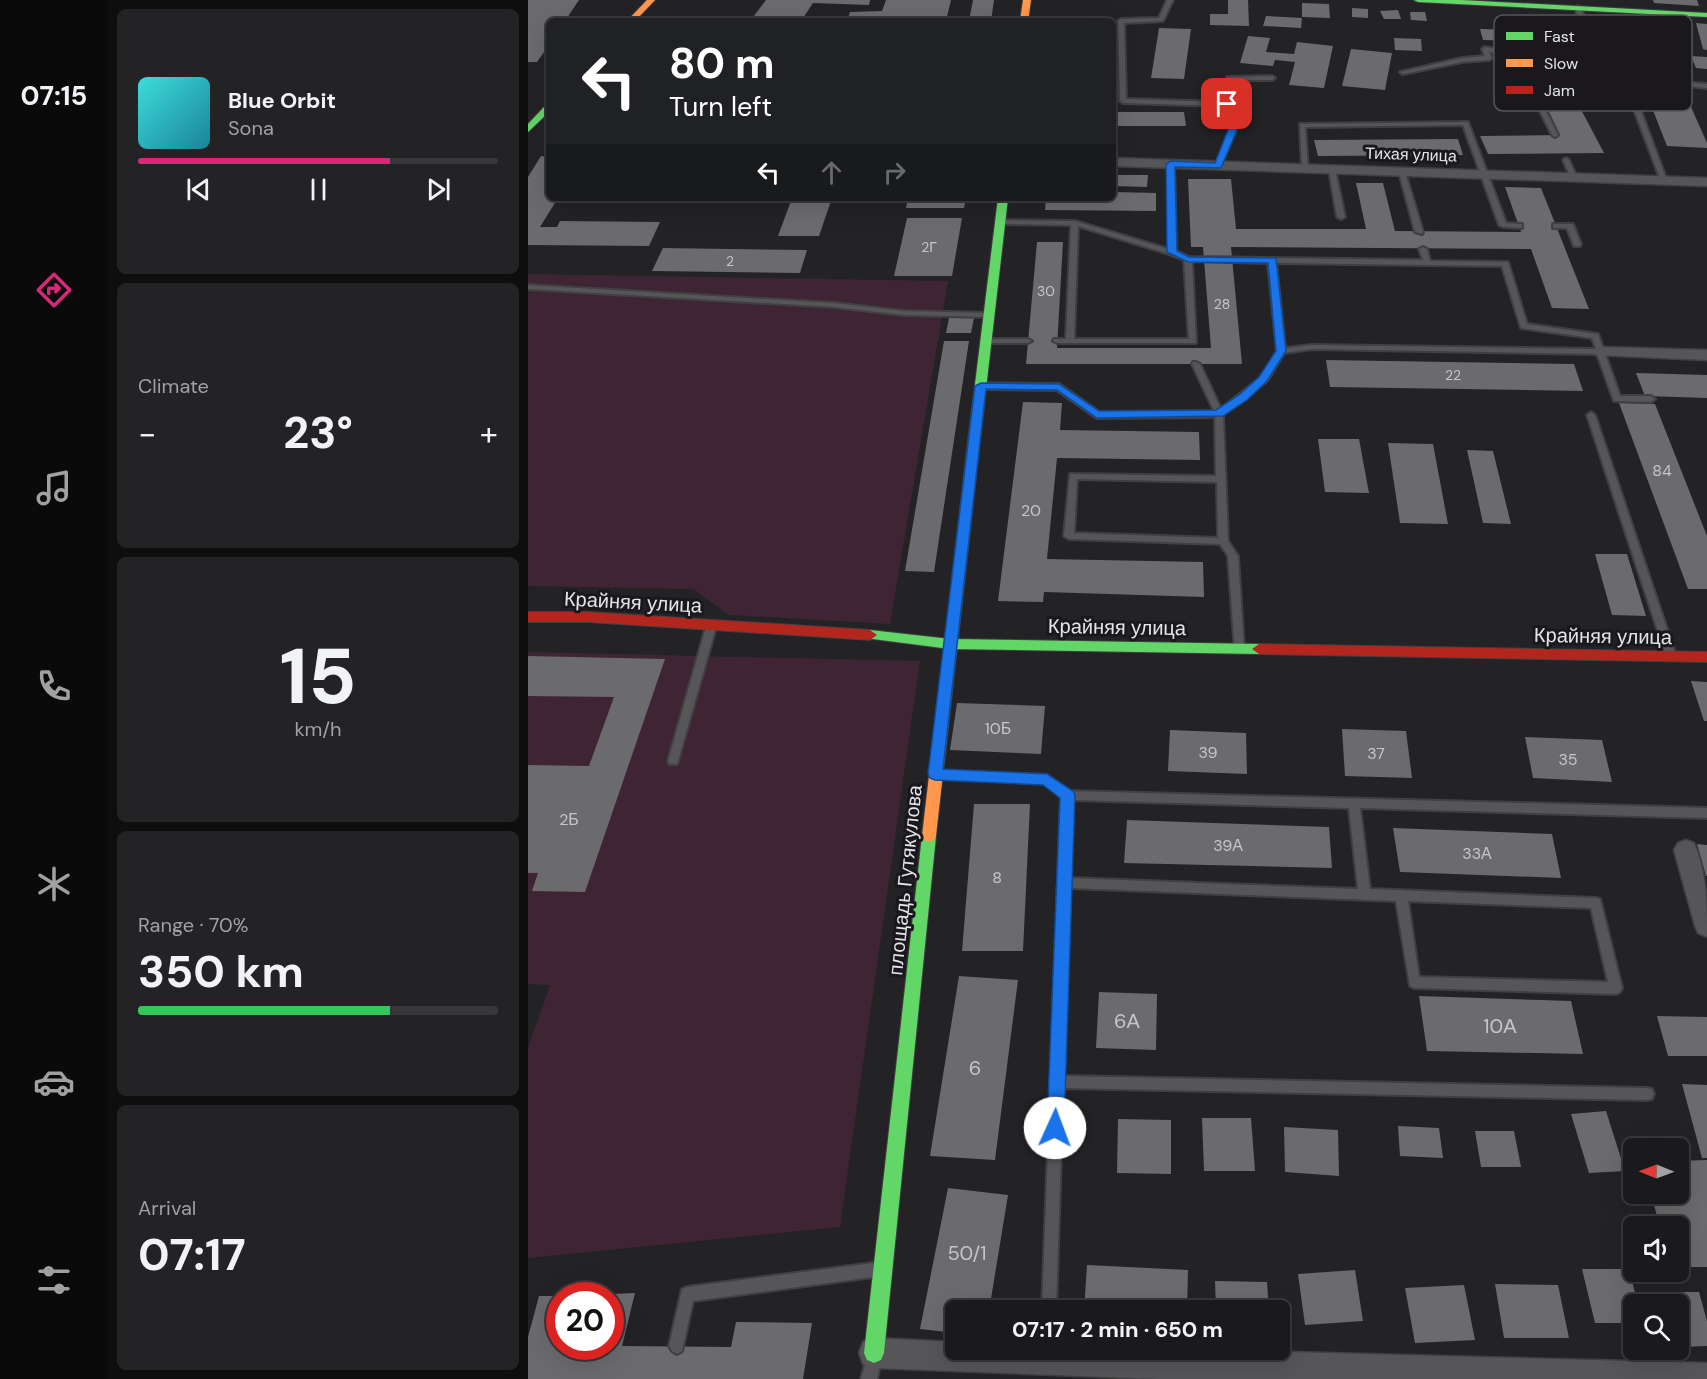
<!DOCTYPE html>
<html lang="en">
<head>
<meta charset="utf-8">
<style>
  body { margin:0; font-family:"DM Sans",sans-serif; background:#232325; color:#f1f3f6; height:100vh; display:flex; flex-direction:column; font-size:22px; white-space:nowrap }
  * { box-sizing:border-box; margin:0 }
  p { font-size:20px; color:#9fa1a3 }
  .icon { flex:none; width:33px; height:33px; fill:none; stroke:currentColor; stroke-width:2; stroke-linecap:round; stroke-linejoin:round }
  .map { position:relative; flex:1; overflow:hidden }
  .side { display:flex; flex-direction:column; gap:9px; padding:9px; background:#0e0e0f; width:420px }
  .side>* { flex:none }
  .hud { position:absolute; left:18px; top:18px; width:570px; height:183px; border-radius:9px; box-shadow:0 6px 24px #0002,0 0 0 2px #38383b; background:#202124; color:#fff; overflow:hidden }
  .needle { width:39px; rotate:271deg }
  .controls { position:absolute; left:1095px; top:1138px; display:grid; gap:12px }
  .controls a { display:grid; place-items:center; width:66px; height:66px; border-radius:9px; background:#1a1a1c; box-shadow:0 6px 24px #0002,0 0 0 2px #38383b; font-size:30px }
  .speed { position:absolute; left:18px; top:1282px; display:flex; gap:12px; font-size:30px; font-weight:700; text-align:center }
  .speed>* { display:grid; place-content:center; width:78px; height:78px; border-radius:50%; background:#1a1a1c; box-shadow:0 6px 24px #0002,0 0 0 2px #38383b; line-height:1 }
  .speed .limit { border:9px solid #d22; background:#fff; color:#111 }
  .pin { position:absolute; display:grid; place-items:center; width:51px; height:51px; color:#fff; margin:-26px; border-radius:12px; box-shadow:0 3px 9px #0006 }
  .me { position:absolute; width:66px; margin:-33px; rotate:2deg; stroke-linejoin:round; filter:drop-shadow(0 0 4px #0008) }
  .turn { display:flex; align-items:center; gap:21px; height:126px; padding:0 24px; font-size:27px }
  .turn .icon { width:78px; height:78px; stroke-width:2.5 }
  .turn b { display:block; font-size:42px; line-height:51px }
  .lanes { display:flex; align-items:center; height:57px; padding:0 24px; background:#0003; justify-content:center; gap:30px; direction:ltr }
  .lanes .off { opacity:.35 }
  .big { font-size:45px; font-weight:700; line-height:1.1 }
  .side .widget { flex:1; display:flex; flex-direction:column; justify-content:center; gap:9px; min-width:0; padding:0 21px; border-radius:9px; background:#232325 }
  .side .dial { align-items:center; gap:0 }
  .dial b { font-size:78px; line-height:1 }
  .song { display:flex; align-items:center; gap:18px }
  .cover { width:72px; height:72px; border-radius:9px; background:linear-gradient(135deg,hsl(180 70% 55%),hsl(190 70% 35%)) }
  .played { height:6px; border-radius:3px; background:linear-gradient(90deg,#db2777 70%,#38383b 70%) }
  .keys { display:flex; justify-content:space-around; direction:ltr }
  .heat { display:flex; justify-content:space-between; align-items:center; font-size:33px; direction:ltr }
  .charge { height:9px; border-radius:4px; background:linear-gradient(90deg,#34c759 70%,#38383b 0) }
  .trip { position:absolute; left:417px; top:1300px; width:345px; height:60px; border-radius:9px; background:#1a1a1c; box-shadow:0 6px 24px #0002,0 0 0 2px #38383b; font-weight:700; line-height:60px; text-align:center }
  main { display:flex; flex:1; min-height:0 }
  .tabs { display:flex; flex-direction:column; width:108px; justify-content:space-around; align-items:center; background:#0a0a0b; color:#9fa1a3 }
  .tabs .icon { width:42px; height:42px }
  .tabs .selected { color:#db2777 }
  .tabs b { font-size:27px; color:#f1f3f6 }
  .map>svg:first-child { display:block }
  .green { fill:#3f2533 }
  .building { fill:#6b6a6c }
  .lines { fill:none; stroke-linecap:round; stroke-linejoin:round }
  .lane-casing { stroke:#403f41; stroke-width:4 }
  .street-casing { stroke:#403f41; stroke-width:3 }
  .fast-casing { stroke:#403f41; stroke-width:2 }
  .slow-casing { stroke:#403f41; stroke-width:2 }
  .jam-casing { stroke:#403f41; stroke-width:2 }
  .lane { fill:#565558; fill-rule:evenodd }
  .street { fill:#565558; fill-rule:evenodd }
  .fast { fill:#63d668; fill-rule:evenodd }
  .slow { fill:#ff974d; fill-rule:evenodd }
  .jam { fill:#b3261e; fill-rule:evenodd }
  .route { fill:#1a73e8; stroke:#114b97; stroke-width:1.5 }
  .labels { text-anchor:middle; stroke-width:6; stroke-linejoin:round; paint-order:stroke }
  .far-number-label { font-size:14px; fill:#c6c5c8 }
  .far-street-label { font-size:16px; fill:#e4e3e7; stroke:#1a181d }
  .number-label { font-size:16px; fill:#c6c5c8 }
  .street-label { font-size:20px; fill:#e4e3e7; stroke:#1a181d }
  .near-number-label { font-size:20px; fill:#c6c5c8 }
  .key { fill:#1a181d; stroke:#57555a; stroke-width:1.5 }
  .key-label { font-size:16px; fill:#e4e3e7 }
</style>
</head>
<body>
<main>
<nav class="tabs">
<b>07:15</b>
<svg class="icon selected" aria-label="directions" viewBox="0 0 24 24"><path d="M12 3l9 9-9 9-9-9zM9 14v-3h6M13 9l2 2-2 2"/></svg>
<svg class="icon" aria-label="music" viewBox="0 0 24 24"><path d="M9 18V5l10-2v13"/><circle cx="6" cy="18" r="3"/><circle cx="16" cy="16" r="3"/></svg>
<svg class="icon" aria-label="phone" viewBox="0 0 24 24"><path d="M5 4h4l2 5-3 2q2 4 5 5l2-3 5 2v4C11 20 4 13 5 4z"/></svg>
<svg class="icon" aria-label="climate" viewBox="0 0 24 24"><path d="M12 3v18M4 7l16 10M4 17L20 7"/></svg>
<svg class="icon" aria-label="car" viewBox="0 0 24 24"><path d="M5 17H2v-5l4-1 3-4h7l3 4 3 1v5h-3M9 17h6M6 11h13"/><circle cx="7" cy="17" r="2"/><circle cx="17" cy="17" r="2"/></svg>
<svg class="icon" aria-label="filters" viewBox="0 0 24 24"><path d="M4 7h16M4 17h16"/><circle cx="9" cy="7" r="2"/><circle cx="15" cy="17" r="2"/></svg>
</nav>
<section class="side">
<div class="widget">
<div class="song"><i class="cover"></i><div><b>Blue Orbit</b><p>Sona</p></div></div>
<div class="played"></div>
<div class="keys"><svg class="icon" aria-label="previous" viewBox="0 0 24 24"><path d="M18 5L8 12l10 7zM5 5v14"/></svg><svg class="icon" aria-label="pause" viewBox="0 0 24 24"><path d="M8 5v14M16 5v14"/></svg><svg class="icon" aria-label="next" viewBox="0 0 24 24"><path d="M6 5l10 7-10 7zM19 5v14"/></svg></div>
</div>
<div class="widget"><p>Climate</p>
<div class="heat"><a>−</a><b class="big">23°</b><a>+</a></div>
</div>
<div class="widget dial"><b>15</b><p>km/h</p></div>
<div class="widget"><p>Range · 70%</p><b class="big">350 km</b><div class="charge"></div></div>
<div class="widget"><p>Arrival</p><b class="big">07:17</b></div>
</section>
<div class="map">
<svg width="1179" height="1379" viewBox="0 0 1179 1379">
  <rect width="100%" height="100%" fill="#232225"/>
  <g class="green">
    <path d="M0 274 420 281 362 624 201 615 165 589 0 586Z"/>
    <path d="M0 652 392 661 312 1227 0 1258V1048L22 985 0 984Z"/>
  </g>
  <g class="building">
    <path d="M0 0H51L37 21H21V45L9 62H0Z"/>
    <path d="M238 0H342L341 5 285 3 273 21H222Z"/>
    <path d="M358 0H423L418 21H319L322 12 354 11Z"/>
    <path d="M445 0H466L463 21H441Z"/>
    <path d="M700 0H720L721 26 682 25V14H700Z"/>
    <path d="M1125 0H1169L1171 6 1126 3Z"/>
    <path d="M774 3 801 4 802 18 774 17Z"/>
    <path d="M824 8 840 9V18L824 17Z"/>
    <path d="M870 10 873 19H856L852 11Z"/>
    <path d="M882 12H897L899 21 883 20Z"/>
    <path d="M738 16 774 18 773 28 735 26Z"/>
    <path d="M1168 23 1179 24V50L1175 49Z"/>
    <path d="M631 28 663 29 656 79 623 78Z"/>
    <path d="M952 29 1029 31 1033 42 955 40Z"/>
    <path d="M720 36 742 38 738 52 766 54 769 42 805 46 796 88 761 85 767 62 747 60 745 66 712 63Z"/>
    <path d="M866 38 893 39 894 51 867 50Z"/>
    <path d="M823 49 864 53 857 90 814 86Z"/>
    <path d="M1163 56 1179 57V69L1168 68Z"/>
    <path d="M998 64H1029L1076 153 960 154 952 136 1032 135Z"/>
    <path d="M1117 90 1156 91 1179 143V148L1139 146Z"/>
    <path d="M585 112H656L658 126H585Z"/>
    <path d="M930 139 935 155 790 156 786 140Z"/>
    <path d="M13 156 21 157V198H30L12 227H29L32 221 132 222 121 246 0 245V177Z"/>
    <path d="M585 175H620L619 187 585 186Z"/>
    <path d="M660 179H703L708 229H838L828 183H855L867 231 993 232 977 187 1013 188 1061 309 1024 308 1003 249 703 247 714 364H498L509 242H535L529 348H683L675 247H663Z"/>
    <path d="M585 192 628 193V211L517 210 518 198H585Z"/>
    <path d="M264 198H304L291 236H250Z"/>
    <path d="M380 198H438L436 208H378Z"/>
    <path d="M379 218H434L424 276H366Z"/>
    <path d="M135 248 279 250 272 273 124 271Z"/>
    <path d="M421 318H446L443 333H418Z"/>
    <path d="M416 341H441L406 572 377 571Z"/>
    <path d="M798 360 1046 364 1055 391 802 387Z"/>
    <path d="M1108 373 1179 375V398L1117 396Z"/>
    <path d="M495 402 534 403 532 430 671 432 672 460 529 458 519 559 675 562 676 597 516 592 515 602 470 601Z"/>
    <path d="M1091 403 1127 404 1179 536V589H1160Z"/>
    <path d="M790 439H831L841 493 797 492Z"/>
    <path d="M860 443 905 444 920 524 872 523Z"/>
    <path d="M939 450 965 451 983 524 955 523Z"/>
    <path d="M1067 554H1099L1118 616 1084 615Z"/>
    <path d="M0 656 137 659 57 892 4 891 10 873H0V765L61 766 86 697 0 696Z"/>
    <path d="M1163 681 1179 682V721H1176Z"/>
    <path d="M429 703 517 706 513 754 422 750Z"/>
    <path d="M814 729 878 731 884 778 817 776Z"/>
    <path d="M642 730 718 733 719 774 640 771Z"/>
    <path d="M997 737 1074 740 1084 782 1005 778Z"/>
    <path d="M446 804H502L495 951H434Z"/>
    <path d="M599 820 801 827 804 868 596 863Z"/>
    <path d="M865 828 1024 834 1033 878 872 872Z"/>
    <path d="M1169 844 1179 845V876H1178Z"/>
    <path d="M431 976 490 980 467 1160 402 1156Z"/>
    <path d="M571 992 629 994 628 1050 568 1048Z"/>
    <path d="M891 996 1043 1001 1055 1054 899 1051Z"/>
    <path d="M1129 1016 1179 1017V1056H1140Z"/>
    <path d="M1154 1084 1179 1085V1158H1174Z"/>
    <path d="M1078 1111 1097 1171 1061 1173 1043 1114Z"/>
    <path d="M674 1118H723L727 1171H676Z"/>
    <path d="M590 1119 643 1120V1174L589 1173Z"/>
    <path d="M870 1126 911 1128 915 1158 872 1156Z"/>
    <path d="M756 1127 810 1130 811 1176 757 1172Z"/>
    <path d="M947 1131H986L993 1167H953Z"/>
    <path d="M1179 1160V1267H1150V1227H1132L1123 1194H1150V1161Z"/>
    <path d="M420 1188 480 1195 461 1311H428V1333L392 1329Z"/>
    <path d="M559 1265 660 1270 659 1311H556Z"/>
    <path d="M1054 1269H1101L1110 1305H1106V1323H1067Z"/>
    <path d="M827 1270 835 1321 777 1325 770 1274Z"/>
    <path d="M687 1281 739 1282 741 1311H688Z"/>
    <path d="M967 1284 1030 1285 1041 1338H976Z"/>
    <path d="M936 1285 947 1340 887 1343 877 1288Z"/>
    <path d="M1139 1292H1171L1179 1321V1346L1154 1347 1150 1334V1305H1143Z"/>
    <path d="M107 1293 94 1346 203 1347 208 1322 284 1323 275 1379H0V1337L11 1296H32V1347H82V1294Z"/>
  </g>
  <g class="lines">
    <defs>
      <g id="lane">
        <path d="M639 0H645L635 21 596 23 598 99 696 102 699 77 744 76 747 78 744 80H704L702 104 708 130 692 167 687 166 702 130 696 106 595 103 592 101 590 21 593 19 631 18Z"/>
        <path d="M1050 6 1053 8 1068 52 1126 60 1154 82 1179 84V88L1150 85 1122 63 1078 57 1096 66 1139 181 1138 182 1133 181 1090 67 1064 55 990 56 1030 135 1027 137 1024 135 984 55 961 52 964 58 961 60 934 62 875 74 872 72 934 58 957 56 954 49 957 47 986 52 1061 51 1047 8Z"/>
        <path d="M940 122 978 223 994 224V228L975 227 971 225 935 125 777 127 780 169 777 171 774 169 772 124Z"/>
        <path d="M1038 158 1041 160 1049 178 1048 179 1043 178 1035 160Z"/>
        <path d="M641 163 646 164 648 251 661 257 895 260 891 249 895 247 899 249 902 261 980 262 999 324 1070 334 1092 396H1123L1127 399 1123 402 1086 401 1069 354 784 349 756 353 739 381 695 415 700 541 710 556 716 649 711 653 707 652 700 556 692 544 541 539 536 536 542 474 688 476 687 417 569 418 529 390 453 389 449 386 453 383 531 384 571 412 686 411 664 364 665 362H668L672 364 693 409 733 377 749 351 740 263 664 261 668 343H529L525 341 526 339H538L543 225 472 224 468 222 472 220 547 221 640 249ZM550 226 641 254 656 260 661 339H546ZM748 263 974 266 993 328 1064 338 1068 349 784 345 757 348ZM549 479 689 482 690 538 546 533Z"/>
        <path d="M804 168 807 170 817 217 813 219 809 217 801 170Z"/>
        <path d="M874 170 877 172 895 232 894 234 887 232 871 172Z"/>
        <path d="M1025 224H1045L1053 244 1052 246H1046L1039 228H1025Z"/>
        <path d="M0 285 306 303 376 311 461 313 465 315 461 317 376 315 306 307 0 289Z"/>
        <path d="M455 339H500L504 341 500 343H458L454 341Z"/>
        <path d="M1063 412 1067 415 1148 656 1147 659 1143 660 1138 656 1059 415Z"/>
        <path d="M183 623 188 627 150 761 149 764H141L140 761 178 627Z"/>
        <path d="M411 771 519 775 541 791 1179 808V818L832 808 842 889 1068 898 1072 899 1094 988 1092 992 1088 994 886 988 882 986 868 901 542 888 536 1076 1119 1088 1124 1089 1126 1094 1124 1099 1119 1100 535 1088 528 1311H514L533 797 517 783 411 779 407 778 405 775 407 772ZM544 800 821 808 830 889 542 878ZM880 901 1063 908 1080 982 891 977Z"/>
        <path d="M345 1263 350 1265 352 1270 350 1275 345 1277 165 1301 154 1351 149 1354 144 1351 141 1346 154 1289 159 1287Z"/>
        <path d="M345 1351 350 1354 353 1359 349 1379H333L340 1354Z"/>
      </g>
      <g id="street">
        <path d="M585 158 1179 178V186L585 166Z"/>
        <path d="M1073 347 1179 350V360L1067 355 1065 352 1067 349Z"/>
        <path d="M1158 840 1166 843C1179 873 1179 904 1179 937L1170 933 1167 926 1146 850 1150 843Z"/>
        <path d="M346 1338 428 1342V1350H682L1179 1363V1379H628L346 1368 335 1364 331 1353 335 1342Z"/>
      </g>
      <g id="fast">
        <path d="M886 0H933L1179 13V17L890 2Z"/>
        <path d="M18 105H21V112L0 132V124Z"/>
        <path d="M470 198H480L452 441 446 445 440 441Z"/>
        <path d="M342 630 422 639 731 644 738 649 731 654 422 649 337 638 335 635 337 632Z"/>
        <path d="M401 830 406 832 408 836 356 1353 353 1360 346 1363 339 1360 336 1353 394 836 396 832Z"/>
      </g>
      <g id="slow">
        <path d="M119 0H127L107 21H99Z"/>
        <path d="M495 0H503L500 21H492Z"/>
        <path d="M446 437 452 441 408 836 406 840 401 842 396 840 394 836 440 441Z"/>
      </g>
      <g id="jam">
        <path d="M0 612H60L342 630 349 635 342 640 60 622H0Z"/>
        <path d="M731 644 1179 652V662L731 654 724 649Z"/>
      </g>
    </defs>
    <use href="#lane" class="lane-casing"/>
    <use href="#street" class="street-casing"/>
    <use href="#fast" class="fast-casing"/>
    <use href="#slow" class="slow-casing"/>
    <use href="#jam" class="jam-casing"/>
    <use href="#lane" class="lane"/>
    <use href="#street" class="street"/>
    <use href="#fast" class="fast"/>
    <use href="#slow" class="slow"/>
    <use href="#jam" class="jam"/>
  </g>
  <path class="route" d="M696 102 703 104 709 130 693 168 647 167 649 251 661 257 748 258 758 351 739 381 719 400 695 416 569 418 529 390 458 389 415 769 519 774 545 791 547 795 536 1128 534 1134 527 1137 521 1134 519 1128 532 798 515 785 407 780 402 778 400 774 447 386 453 383 531 384 571 411 688 410 711 395 731 377 748 351 740 263 660 262 639 252 638 164 643 161 687 163 700 130Z"/>
  <g class="labels">
    <g class="far-number-label">
      <text x="401" y="252">2Г</text>
      <text x="202" y="266">2</text>
      <text x="518" y="296">30</text>
      <text x="694" y="309">28</text>
      <text x="925" y="380">22</text>
    </g>
    <g class="far-street-label">
      <text transform="translate(883 154) rotate(2)" y="6">Тихая улица</text>
    </g>
    <g class="number-label">
      <text x="1134" y="476">84</text>
      <text x="503" y="516">20</text>
      <text x="470" y="734">10Б</text>
      <text x="680" y="758">39</text>
      <text x="848" y="759">37</text>
      <text x="1040" y="765">35</text>
      <text x="41" y="825">2Б</text>
      <text x="700" y="851">39А</text>
      <text x="949" y="859">33А</text>
      <text x="469" y="883">8</text>
    </g>
    <g class="street-label">
      <text transform="translate(105 602) rotate(3)" y="7">Крайняя улица</text>
      <text transform="translate(589 627) rotate(1)" y="7">Крайняя улица</text>
      <text transform="translate(1075 636) rotate(1)" y="7">Крайняя улица</text>
      <text transform="translate(377 880) rotate(-84)" y="7">площадь Гутякулова</text>
    </g>
    <g class="near-number-label">
      <text x="599" y="1028">6А</text>
      <text x="972" y="1033">10А</text>
      <text x="447" y="1075">6</text>
      <text x="439" y="1260">50/1</text>
    </g>
  </g>
  <rect x="966" y="15" width="198" height="96" rx="9" class="key"/>
  <rect x="978" y="32" width="27" height="8" fill="#63d668"/>
  <rect x="978" y="59" width="27" height="8" fill="#ff974d"/>
  <rect x="978" y="86" width="27" height="8" fill="#b3261e"/>
  <g class="key-label">
    <text x="1016" y="42">Fast</text>
    <text x="1016" y="69">Slow</text>
    <text x="1016" y="96">Jam</text>
  </g>
</svg>
<div class="controls">
<a><svg class="needle" viewBox="-14 -14 28 28"><path d="M0-13l5 13h-10z" fill="#e53935"/><path d="M0 13l5-13h-10z" fill="#9fa1a3"/></svg></a>
<a><svg class="icon" aria-label="sound" viewBox="0 0 24 24"><path d="M4 9h4l5-4v14l-5-4H4zM17 9q2 3 0 6"/></svg></a>
<a><svg class="icon" aria-label="search" viewBox="0 0 24 24"><circle cx="10" cy="10" r="6"/><path d="M15 15l6 6"/></svg></a>
</div>
<div class="speed"><div class="limit">20</div></div>
<div class="pin" style="left:699px;top:104px;background:#d93025"><svg class="icon" aria-label="arrive" viewBox="0 0 24 24"><path d="M6 21V4h12l-3 4 3 4H6"/></svg></div>
<svg class="me" style="left:527px;top:1128px" viewBox="-20 -20 40 40"><circle r="19" fill="#fff"/><path d="M0-13L10 11 0 6-10 11z" fill="#1a73e8"/></svg>
<div class="trip">07:17 · 2 min · 650 m</div>
<div class="hud">
<div class="turn"><svg class="icon" aria-label="left" viewBox="0 0 24 24"><path d="M17 20v-9H6M10 6l-5 5 5 5"/></svg><div><b>80 m</b>Turn left</div></div>
<div class="lanes"><svg class="icon" aria-label="left" viewBox="0 0 24 24"><path d="M17 20v-9H6M10 6l-5 5 5 5"/></svg><svg class="icon off" aria-label="ahead" viewBox="0 0 24 24"><path d="M12 20V5M6 11l6-6 6 6"/></svg><svg class="icon off" aria-label="right" viewBox="0 0 24 24"><path d="M7 20v-9h11M14 6l5 5-5 5"/></svg></div>
</div>
</div>
</main>
</body>
</html>
